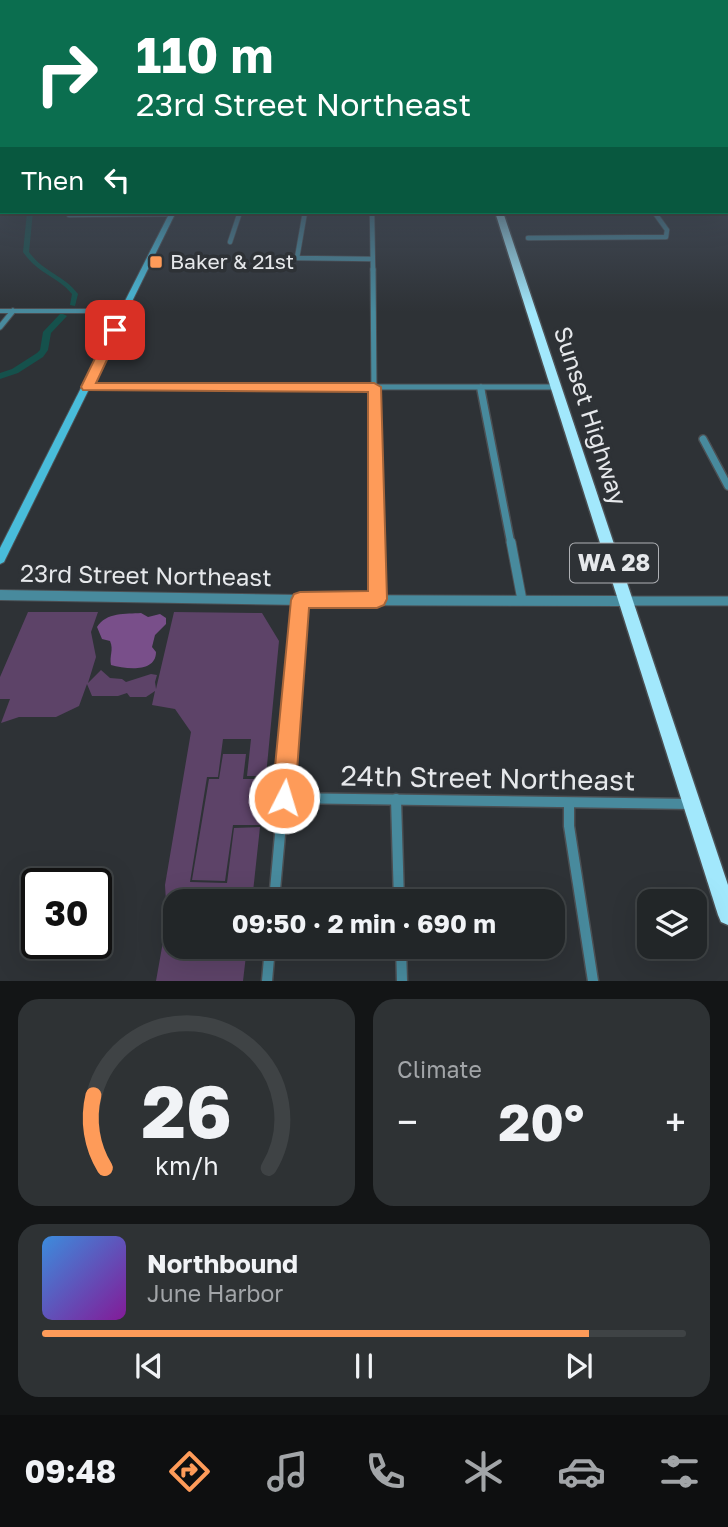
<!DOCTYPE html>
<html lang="en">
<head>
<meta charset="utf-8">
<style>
  body { margin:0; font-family:"Golos Text",sans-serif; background:#2e3234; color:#f1f3f6; height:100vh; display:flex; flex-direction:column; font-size:26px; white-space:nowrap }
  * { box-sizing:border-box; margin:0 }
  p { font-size:23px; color:#a2a5a8 }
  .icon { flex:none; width:38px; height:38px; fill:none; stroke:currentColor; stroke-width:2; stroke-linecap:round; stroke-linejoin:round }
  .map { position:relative; height:981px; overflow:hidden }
  .drawer { display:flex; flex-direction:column; gap:18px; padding:18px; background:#131516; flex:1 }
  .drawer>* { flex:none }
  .banner { position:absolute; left:0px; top:0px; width:728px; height:214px; box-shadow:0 7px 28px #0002,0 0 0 2px #3f4345; background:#0b6e4f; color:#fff; overflow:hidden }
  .controls { position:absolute; left:637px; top:889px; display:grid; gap:14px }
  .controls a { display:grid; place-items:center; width:70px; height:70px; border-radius:14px; background:#222628; box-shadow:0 7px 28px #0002,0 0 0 2px #3f4345; font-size:35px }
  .speed { position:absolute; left:21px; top:868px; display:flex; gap:14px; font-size:35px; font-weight:700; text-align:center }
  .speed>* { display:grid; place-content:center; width:91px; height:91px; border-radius:50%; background:#222628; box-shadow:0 7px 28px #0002,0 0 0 2px #3f4345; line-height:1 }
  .speed .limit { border:4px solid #111; border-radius:10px; background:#fff; color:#111 }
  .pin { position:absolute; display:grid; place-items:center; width:60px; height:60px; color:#fff; margin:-30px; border-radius:14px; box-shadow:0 4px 10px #0006 }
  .me { position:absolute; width:77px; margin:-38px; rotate:5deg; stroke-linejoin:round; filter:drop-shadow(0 0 5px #0008) }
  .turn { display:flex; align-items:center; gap:24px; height:147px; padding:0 21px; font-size:32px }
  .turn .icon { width:91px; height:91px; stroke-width:2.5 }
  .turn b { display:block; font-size:49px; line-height:60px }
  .then { display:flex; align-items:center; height:66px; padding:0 21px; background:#0003; gap:14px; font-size:26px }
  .big { font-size:52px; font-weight:700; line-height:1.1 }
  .drawer .widget { flex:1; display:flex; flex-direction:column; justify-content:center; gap:10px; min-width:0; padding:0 24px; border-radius:21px; background:#2e3234 }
  .drawer .dial { align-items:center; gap:0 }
  .dial svg { height:182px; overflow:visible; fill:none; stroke:#3f4345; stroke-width:7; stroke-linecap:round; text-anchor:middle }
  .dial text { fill:#f1f3f6; stroke:none }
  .song { display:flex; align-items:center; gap:21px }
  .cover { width:84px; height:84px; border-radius:10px; background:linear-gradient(135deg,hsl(210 70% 55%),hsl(290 70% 35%)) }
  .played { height:7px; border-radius:4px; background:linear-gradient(90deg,#fe9b59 85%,#3f4345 85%) }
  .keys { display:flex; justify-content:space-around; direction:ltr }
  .heat { display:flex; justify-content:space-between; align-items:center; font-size:38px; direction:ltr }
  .drawer .tiles { flex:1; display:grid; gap:18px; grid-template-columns:1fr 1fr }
  .widget:last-child { grid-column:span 2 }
  .trip { position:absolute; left:163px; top:889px; width:402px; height:70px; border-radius:21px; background:#222628; box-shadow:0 7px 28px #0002,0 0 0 2px #3f4345; font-weight:700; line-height:70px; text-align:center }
  .tabs { display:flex; height:112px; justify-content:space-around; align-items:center; background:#0e0f10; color:#a2a5a8 }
  .tabs .icon { width:49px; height:49px }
  .tabs .on { color:#fe9b59 }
  .tabs b { font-size:32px; color:#f1f3f6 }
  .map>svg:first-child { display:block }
  .green { fill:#5d4368 }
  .forest { fill:#794f8a }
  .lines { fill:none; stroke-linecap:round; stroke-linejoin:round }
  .canal { fill:#15514c; fill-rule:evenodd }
  .minor-far4-casing { stroke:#4b4f53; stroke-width:6 }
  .minor-far3-casing { stroke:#4b4f53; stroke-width:7 }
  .minor-far2-casing { stroke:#4b4f53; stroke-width:10 }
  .minor-far1-casing { stroke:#4b4f53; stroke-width:11 }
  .minor-casing { stroke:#4b4f53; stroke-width:13 }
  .tertiary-casing { stroke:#4b4f53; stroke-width:2 }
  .secondary-casing { stroke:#4b4f53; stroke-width:2 }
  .trunk-casing { stroke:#4b4f53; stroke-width:3 }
  .minor-far4 { stroke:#488a9d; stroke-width:4.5 }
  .minor-far3 { stroke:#488a9d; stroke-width:5 }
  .minor-far2 { stroke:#488a9d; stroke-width:7 }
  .minor-far1 { stroke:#488a9d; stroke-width:9 }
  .minor { stroke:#488a9d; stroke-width:10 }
  .tertiary { fill:#488a9d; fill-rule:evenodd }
  .secondary { fill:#49bcda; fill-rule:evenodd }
  .trunk { fill:#a2e8fc; fill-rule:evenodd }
  .route { fill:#fe9b59; stroke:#a5653a; stroke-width:2 }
  .poi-dot { fill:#fe9b59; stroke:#2e3236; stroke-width:2.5 }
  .labels { text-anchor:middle; stroke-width:7; stroke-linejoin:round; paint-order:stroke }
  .far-poi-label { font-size:21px; fill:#e6e8eb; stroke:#2e3236; text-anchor:start }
  .shield { fill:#2e3236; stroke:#afb1b5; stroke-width:2 }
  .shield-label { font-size:23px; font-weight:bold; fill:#e6e8eb }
  .street-label { font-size:24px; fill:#e6e8eb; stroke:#2e3236 }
  .near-street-label { font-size:28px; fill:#e6e8eb; stroke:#2e3236 }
</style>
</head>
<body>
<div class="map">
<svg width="728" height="981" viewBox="0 0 728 981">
  <rect width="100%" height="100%" fill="#2e3236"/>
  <g class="green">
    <path d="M28 612H98L91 632 96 657 88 683 101 670 110 678 122 679 126 682 151 674 157 675 155 682 156 689 174 612 262 613 279 641 266 776H247L251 739H223L218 777H207L190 882 227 883 234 828 260 827 252 901H175V947H247L243 981H156L167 919 165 885 191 732 175 709 152 705 155 691 146 697H130L127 693 118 696H92L87 684 79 706 56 717H19L1 723 10 699H0V677Z"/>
    <path d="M223 754H246L243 779H267L262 825H233L225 881 192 880 209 779H219Z"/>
  </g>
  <path class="forest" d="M141 613 148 617 160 614 166 618V624L155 635 152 647 156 652C156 673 126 669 111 665 109 656 114 650 110 641L102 639 97 627C106 612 126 614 141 613Z"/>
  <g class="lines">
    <g class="canal">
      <path d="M2 191V195L0 196V192Z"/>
      <rect x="0" y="199" width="2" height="4"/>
      <path d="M27 212H33L29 252C42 271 65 276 78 294L75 306 70 305 72 294C57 276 38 274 23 252Z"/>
      <path d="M60 314H63L67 316 51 333 48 350 43 357 18 373 0 379V373L12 369 37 353 40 350 43 332Z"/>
    </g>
    <defs>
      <g id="minor-far4">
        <path d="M726 204 728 206"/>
        <path d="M305 212 297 258 372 259"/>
        <path d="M372 212 373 271"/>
        <path d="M69 215 172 214"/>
        <path d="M528 238 666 237 667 230 654 212"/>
        <path d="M230 242 240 212"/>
      </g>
      <g id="minor-far3">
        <path d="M373 269 374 391"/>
        <path d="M0 327 13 311"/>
        <path d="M87 387H556"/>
        <path d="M481 387 482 391"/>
      </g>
      <g id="minor-far2">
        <path d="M374 390 376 544"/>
        <path d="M481 390 511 544"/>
        <path d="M703 439 728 486"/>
      </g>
      <g id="minor-far1">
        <path d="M376 542 377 599"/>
        <path d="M511 542 522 600"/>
        <path d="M627 601H728"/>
        <path d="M289 737 301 600"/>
      </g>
      <g id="minor">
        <path d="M284 798 691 804"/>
        <path d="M396 799 399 901"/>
        <path d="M569 803V826L593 981"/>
        <path d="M274 901 289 735"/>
        <path d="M401 947 402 981"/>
        <path d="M267 981 270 947"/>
      </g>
      <g id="tertiary">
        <path d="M0 309H124L127 311 124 313H0Z"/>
        <path d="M0 590 301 595 627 596 631 598 632 601 631 604 627 606 301 605 0 600Z"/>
      </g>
      <path id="secondary" d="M170 212H176L4 562 0 564V548Z"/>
      <path id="trunk" d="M495 212H503L728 885V925L721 922 718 915Z"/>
    </defs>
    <use href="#minor-far4" class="minor-far4-casing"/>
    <use href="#minor-far3" class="minor-far3-casing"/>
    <use href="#minor-far2" class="minor-far2-casing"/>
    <use href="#minor-far1" class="minor-far1-casing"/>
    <use href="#minor" class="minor-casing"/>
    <use href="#tertiary" class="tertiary-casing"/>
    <use href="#secondary" class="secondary-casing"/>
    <use href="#trunk" class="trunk-casing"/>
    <use href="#minor-far4" class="minor-far4"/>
    <use href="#minor-far3" class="minor-far3"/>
    <use href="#minor-far2" class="minor-far2"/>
    <use href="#minor-far1" class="minor-far1"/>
    <use href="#minor" class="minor"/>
    <use href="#tertiary" class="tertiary"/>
    <use href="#secondary" class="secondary"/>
    <use href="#trunk" class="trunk"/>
  </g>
  <linearGradient id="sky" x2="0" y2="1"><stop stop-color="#191c1e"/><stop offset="0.56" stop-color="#464f5d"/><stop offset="1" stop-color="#464f5d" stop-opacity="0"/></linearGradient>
  <rect width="728" height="312" fill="url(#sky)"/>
  <path class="route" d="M115 326 121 330 96 383H374L381 387 387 599 384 605 377 608H309L295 798 292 807 284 810 276 807 272 798 291 600 294 594 300 592 368 591V392L83 390 81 387 109 330Z"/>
  <rect class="poi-dot" x="149" y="255" width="14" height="14" rx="3.5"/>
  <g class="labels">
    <g class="far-poi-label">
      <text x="170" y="269">Baker &amp; 21st</text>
    </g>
    <rect class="shield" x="570" y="543.5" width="88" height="39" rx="5"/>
    <g class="shield-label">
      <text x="614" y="571">WA 28</text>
    </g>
    <g class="street-label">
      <text transform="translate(590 416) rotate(72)" y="8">Sunset Highway</text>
      <text transform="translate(146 576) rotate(1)" y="8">23rd Street Northeast</text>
    </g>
    <g class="near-street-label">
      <text transform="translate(488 778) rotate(1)" y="10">24th Street Northeast</text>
    </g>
  </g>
</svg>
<div class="controls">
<a><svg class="icon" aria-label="layers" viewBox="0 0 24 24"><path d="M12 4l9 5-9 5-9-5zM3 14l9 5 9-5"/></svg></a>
</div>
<div class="speed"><div class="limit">30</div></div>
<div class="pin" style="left:115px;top:330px;background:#d93025"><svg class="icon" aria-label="arrive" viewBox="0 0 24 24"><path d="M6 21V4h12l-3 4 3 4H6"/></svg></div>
<svg class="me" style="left:284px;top:798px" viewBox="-20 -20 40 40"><circle r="17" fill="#fe9b59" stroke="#fff" stroke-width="3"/><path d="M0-11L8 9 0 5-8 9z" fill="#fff"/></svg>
<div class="trip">09:50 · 2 min · 690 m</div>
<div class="banner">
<div class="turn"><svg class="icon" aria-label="right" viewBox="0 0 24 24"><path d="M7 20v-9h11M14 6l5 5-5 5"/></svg><div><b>110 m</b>23rd Street Northeast</div></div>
<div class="then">Then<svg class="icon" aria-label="left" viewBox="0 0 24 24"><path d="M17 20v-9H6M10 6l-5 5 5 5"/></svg></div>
</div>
</div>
<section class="drawer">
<div class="tiles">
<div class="widget dial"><svg viewBox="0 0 100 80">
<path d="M14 69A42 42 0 1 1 86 69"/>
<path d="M14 69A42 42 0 0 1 9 37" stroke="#fe9b59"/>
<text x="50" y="56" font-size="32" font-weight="700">26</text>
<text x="50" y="72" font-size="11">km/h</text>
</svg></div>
<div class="widget"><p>Climate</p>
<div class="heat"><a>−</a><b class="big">20°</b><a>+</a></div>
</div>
<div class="widget">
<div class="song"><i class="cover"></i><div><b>Northbound</b><p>June Harbor</p></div></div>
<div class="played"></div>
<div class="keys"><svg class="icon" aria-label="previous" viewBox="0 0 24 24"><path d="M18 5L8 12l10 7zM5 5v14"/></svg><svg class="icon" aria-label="pause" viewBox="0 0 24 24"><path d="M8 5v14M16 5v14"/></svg><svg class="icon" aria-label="next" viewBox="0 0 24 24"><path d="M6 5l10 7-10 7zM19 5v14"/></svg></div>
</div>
</div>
</section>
<nav class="tabs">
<b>09:48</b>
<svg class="icon on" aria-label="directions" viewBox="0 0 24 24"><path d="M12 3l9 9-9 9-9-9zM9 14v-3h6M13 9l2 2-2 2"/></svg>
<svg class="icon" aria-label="music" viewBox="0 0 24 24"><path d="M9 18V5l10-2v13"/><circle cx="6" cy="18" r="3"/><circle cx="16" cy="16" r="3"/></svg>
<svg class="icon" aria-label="phone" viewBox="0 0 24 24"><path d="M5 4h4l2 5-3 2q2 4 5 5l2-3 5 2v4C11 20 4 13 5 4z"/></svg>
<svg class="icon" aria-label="climate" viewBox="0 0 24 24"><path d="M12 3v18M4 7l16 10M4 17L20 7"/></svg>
<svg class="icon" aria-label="car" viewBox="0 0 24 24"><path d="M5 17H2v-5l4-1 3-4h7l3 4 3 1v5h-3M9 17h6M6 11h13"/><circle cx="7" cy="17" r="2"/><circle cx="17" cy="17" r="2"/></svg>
<svg class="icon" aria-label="filters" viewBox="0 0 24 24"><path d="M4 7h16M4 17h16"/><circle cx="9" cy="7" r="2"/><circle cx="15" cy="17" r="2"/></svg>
</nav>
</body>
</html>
